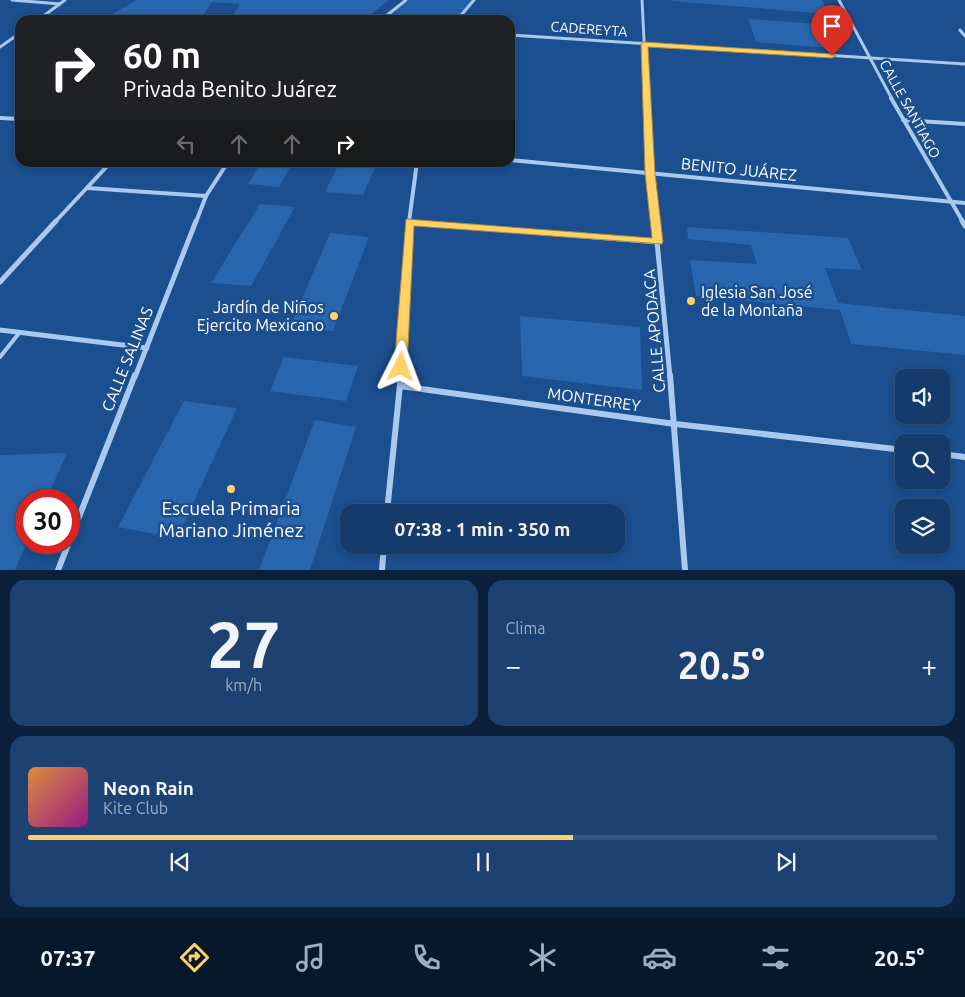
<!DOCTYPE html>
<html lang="es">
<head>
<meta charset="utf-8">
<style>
  body { margin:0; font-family:Ubuntu,sans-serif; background:#1d4271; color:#f1f3f6; height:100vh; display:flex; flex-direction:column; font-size:19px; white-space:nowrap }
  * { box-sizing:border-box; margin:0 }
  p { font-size:16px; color:#9dadc1 }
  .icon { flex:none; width:28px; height:28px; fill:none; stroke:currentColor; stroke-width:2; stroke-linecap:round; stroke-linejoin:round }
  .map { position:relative; height:570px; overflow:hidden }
  .sheet { display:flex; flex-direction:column; gap:10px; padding:10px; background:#0b203b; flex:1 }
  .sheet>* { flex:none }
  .banner { position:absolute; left:15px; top:15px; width:500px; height:152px; border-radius:15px; box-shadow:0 2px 8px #0003,0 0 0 1px #33557e; background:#202124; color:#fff; overflow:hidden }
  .tools { position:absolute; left:895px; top:369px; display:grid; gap:10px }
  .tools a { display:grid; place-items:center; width:55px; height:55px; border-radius:10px; background:#143b6b; box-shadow:0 2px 8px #0003,0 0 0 1px #33557e; font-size:25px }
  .speed { position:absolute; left:15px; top:489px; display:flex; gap:10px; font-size:25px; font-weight:700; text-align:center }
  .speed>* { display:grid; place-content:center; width:65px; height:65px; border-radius:50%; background:#143b6b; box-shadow:0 2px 8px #0003,0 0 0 1px #33557e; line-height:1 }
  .speed .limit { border:8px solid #d22; background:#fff; color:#111 }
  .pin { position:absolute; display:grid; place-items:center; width:42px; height:42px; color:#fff; margin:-51px -21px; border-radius:50% 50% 50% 0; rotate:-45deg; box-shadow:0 0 5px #0007 }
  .pin .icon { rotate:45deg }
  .me { position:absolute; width:55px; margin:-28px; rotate:3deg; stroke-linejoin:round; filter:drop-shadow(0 0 4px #0008) }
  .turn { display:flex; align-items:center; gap:18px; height:105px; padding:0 25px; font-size:22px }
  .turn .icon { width:65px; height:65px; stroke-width:2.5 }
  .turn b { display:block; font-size:35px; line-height:42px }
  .lanes { display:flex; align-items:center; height:48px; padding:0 25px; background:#0003; justify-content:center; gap:25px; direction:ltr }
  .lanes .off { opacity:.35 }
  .big { font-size:38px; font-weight:600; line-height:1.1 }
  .sheet .card { flex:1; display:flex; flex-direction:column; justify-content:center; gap:8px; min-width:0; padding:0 18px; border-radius:15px; background:#1d4271 }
  .sheet .dial { align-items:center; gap:0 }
  .dial b { font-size:65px; line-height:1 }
  .song { display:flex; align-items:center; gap:15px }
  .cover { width:60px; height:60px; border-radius:8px; background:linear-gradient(135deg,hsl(30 70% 55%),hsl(310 70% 35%)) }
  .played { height:5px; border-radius:2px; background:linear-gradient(90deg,#ffd166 60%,#33557e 60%) }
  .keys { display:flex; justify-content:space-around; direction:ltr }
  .heat { display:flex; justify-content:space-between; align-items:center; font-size:28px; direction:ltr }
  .sheet .tiles { flex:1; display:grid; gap:10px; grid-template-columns:1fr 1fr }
  .card:last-child { grid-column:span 2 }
  .trip { position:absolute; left:340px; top:504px; width:285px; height:50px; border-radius:15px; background:#143b6b; box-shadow:0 2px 8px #0003,0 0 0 1px #33557e; font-weight:600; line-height:50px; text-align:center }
  .tab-bar { display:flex; height:80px; justify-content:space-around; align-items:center; background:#08182b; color:#9dadc1 }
  .tab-bar .icon { width:35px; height:35px }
  .tab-bar .active { color:#ffd166 }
  .tab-bar b { font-size:22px; color:#f1f3f6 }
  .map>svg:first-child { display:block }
  .green { fill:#2461a8 }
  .building { fill:#2a66ad }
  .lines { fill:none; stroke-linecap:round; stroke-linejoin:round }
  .service { stroke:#a9c9ee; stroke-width:4 }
  .minor-far3 { stroke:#a9c9ee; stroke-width:3 }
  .minor-far2 { stroke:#a9c9ee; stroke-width:4 }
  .minor-far1 { stroke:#a9c9ee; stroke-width:5 }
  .minor { stroke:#a9c9ee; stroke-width:6 }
  .route { fill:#ffd166; stroke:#a68842 }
  .poi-dot { fill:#ffd166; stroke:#1b4f8f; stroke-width:2 }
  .labels { text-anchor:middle; stroke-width:5; stroke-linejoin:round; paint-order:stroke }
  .far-street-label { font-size:14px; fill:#fff; stroke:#1b4f8f }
  .street-label { font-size:16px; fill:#fff; stroke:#1b4f8f }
  .poi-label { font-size:16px; fill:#fff; stroke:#1b4f8f; text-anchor:start }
  .near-poi-label { font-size:19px; fill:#fff; stroke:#1b4f8f }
</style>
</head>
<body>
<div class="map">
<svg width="965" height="570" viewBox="0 0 965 570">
  <rect width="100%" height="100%" fill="#1b4f8f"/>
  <path class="green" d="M406 0H474L457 20H382Z"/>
  <g class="building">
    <path d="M137 0H389L363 20H230L240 4 212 2 200 20H101Z"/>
    <path d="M672 0H822L830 14 672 1Z"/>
    <path d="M748 19 819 24 832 48 756 42Z"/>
    <path d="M261 162H293L279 187 248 184Z"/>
    <path d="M340 162H378L363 195 325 192Z"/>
    <path d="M260 204 295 207 251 286 211 283Z"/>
    <path d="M687 227 848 238 862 270 825 268 838 303 965 316V355L851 344 840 310 696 296 690 260 757 264 751 245 688 239Z"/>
    <path d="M330 233 369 237 333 331 290 327Z"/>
    <path d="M520 316 640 327 642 390 522 376Z"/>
    <path d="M284 357 358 366 346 401 270 391Z"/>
    <path d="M184 401 237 408 177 538 118 527Z"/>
    <path d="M315 420 356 427 310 570H259Z"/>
    <path d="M67 453 46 500H26L27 542 15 570H0V455Z"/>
  </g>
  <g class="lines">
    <path class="service" d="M0 357 20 332"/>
    <g class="minor-far3">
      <path d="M12 0 60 4"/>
      <path d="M642 0 647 99"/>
      <path d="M839 0 892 99"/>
      <path d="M38 20 65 0"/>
      <path d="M381 20 406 0"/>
      <path d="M457 20 474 0"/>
      <path d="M960 30 965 36"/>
      <path d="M510 35 965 64"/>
      <path d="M0 47 20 33"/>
    </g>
    <g class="minor-far2">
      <path d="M647 98 650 173 655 222"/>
      <path d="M891 98 963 222"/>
      <path d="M0 118 20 119"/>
      <path d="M903 120 965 124"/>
      <path d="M510 160 965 203"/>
      <path d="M87 188 206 196"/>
      <path d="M55 222 111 162"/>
      <path d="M196 222 206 196 228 162"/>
      <path d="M409 222H412"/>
      <path d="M409 222 417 162"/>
    </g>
    <g class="minor-far1">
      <path d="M655 221 670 377"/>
      <path d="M962 221 965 226"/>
      <path d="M409 222 658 242"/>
      <path d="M0 282 56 221"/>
      <path d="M0 330 147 348"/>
      <path d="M135 377 196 221"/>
      <path d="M401 377 409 221"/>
    </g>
    <g class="minor">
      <path d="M670 375 685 570"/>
      <path d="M400 386 675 424 904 450"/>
      <path d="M941 454 965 457"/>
      <path d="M387 512 401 375"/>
      <path d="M58 570 135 375"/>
      <path d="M382 570 384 545"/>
    </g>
  </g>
  <path class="route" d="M644 42 832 54 836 56 832 58 648 47 655 173 663 242 662 244 414 226 407 367 405 371 401 373 396 371 394 367 406 219 652 238 645 173 641 44Z"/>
  <g class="poi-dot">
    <circle cx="691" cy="301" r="5"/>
    <circle cx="334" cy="316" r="5"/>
    <circle cx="231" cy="489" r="5"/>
  </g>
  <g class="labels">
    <g class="far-street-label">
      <text transform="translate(589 29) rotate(4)" y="5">CADEREYTA</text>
      <text transform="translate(910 109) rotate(61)" y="5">CALLE SANTIAGO</text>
    </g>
    <g class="street-label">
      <text transform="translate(739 169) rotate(6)" y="6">BENITO JUÁREZ</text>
      <text transform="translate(654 331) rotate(-95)" y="6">CALLE APODACA</text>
      <text transform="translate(127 359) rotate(-68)" y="6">CALLE SALINAS</text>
      <text transform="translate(594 399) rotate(8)" y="6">MONTERREY</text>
    </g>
    <g class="poi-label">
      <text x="701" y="298">Iglesia San José<tspan x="701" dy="18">de la Montaña</tspan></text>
      <text x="324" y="313" text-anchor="end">Jardín de Niños<tspan x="324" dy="18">Ejercito Mexicano</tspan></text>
    </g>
    <g class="near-poi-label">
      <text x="231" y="515">Escuela Primaria<tspan x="231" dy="22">Mariano Jiménez</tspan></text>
    </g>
  </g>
</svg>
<div class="tools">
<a><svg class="icon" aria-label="sound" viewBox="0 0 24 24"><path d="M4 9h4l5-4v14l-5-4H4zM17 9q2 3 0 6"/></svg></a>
<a><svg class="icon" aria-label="search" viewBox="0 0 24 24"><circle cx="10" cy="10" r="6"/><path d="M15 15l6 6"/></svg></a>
<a><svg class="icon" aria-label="layers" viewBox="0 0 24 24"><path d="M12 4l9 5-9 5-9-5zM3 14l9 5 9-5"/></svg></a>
</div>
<div class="speed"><div class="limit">30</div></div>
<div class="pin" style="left:832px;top:56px;background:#d93025"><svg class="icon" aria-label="arrive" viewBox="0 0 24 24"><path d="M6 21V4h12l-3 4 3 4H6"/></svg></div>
<svg class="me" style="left:401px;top:367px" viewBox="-20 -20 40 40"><path d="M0-17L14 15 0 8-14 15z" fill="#ffd166" stroke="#fff" stroke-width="4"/></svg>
<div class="trip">07:38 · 1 min · 350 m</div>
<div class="banner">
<div class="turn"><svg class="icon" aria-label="right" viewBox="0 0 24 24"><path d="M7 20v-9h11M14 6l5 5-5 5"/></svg><div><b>60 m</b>Privada Benito Juárez</div></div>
<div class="lanes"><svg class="icon off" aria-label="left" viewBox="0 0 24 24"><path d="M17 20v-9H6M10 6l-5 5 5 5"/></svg><svg class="icon off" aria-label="ahead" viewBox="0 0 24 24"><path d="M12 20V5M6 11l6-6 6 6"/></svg><svg class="icon off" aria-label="ahead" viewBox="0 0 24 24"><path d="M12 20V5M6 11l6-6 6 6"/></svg><svg class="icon" aria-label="right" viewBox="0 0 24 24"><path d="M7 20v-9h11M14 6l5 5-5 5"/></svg></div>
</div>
</div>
<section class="sheet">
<div class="tiles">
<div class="card dial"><b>27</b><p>km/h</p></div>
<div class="card"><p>Clima</p>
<div class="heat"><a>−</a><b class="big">20.5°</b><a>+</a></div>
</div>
<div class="card">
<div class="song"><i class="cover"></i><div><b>Neon Rain</b><p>Kite Club</p></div></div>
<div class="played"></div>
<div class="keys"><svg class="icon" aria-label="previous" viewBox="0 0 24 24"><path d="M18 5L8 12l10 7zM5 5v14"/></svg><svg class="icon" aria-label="pause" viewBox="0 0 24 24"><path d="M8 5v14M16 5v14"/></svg><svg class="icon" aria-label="next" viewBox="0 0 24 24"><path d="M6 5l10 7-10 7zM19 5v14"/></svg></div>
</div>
</div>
</section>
<nav class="tab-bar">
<b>07:37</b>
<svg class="icon active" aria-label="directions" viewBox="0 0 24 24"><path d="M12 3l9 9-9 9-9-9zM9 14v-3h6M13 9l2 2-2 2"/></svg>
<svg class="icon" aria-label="music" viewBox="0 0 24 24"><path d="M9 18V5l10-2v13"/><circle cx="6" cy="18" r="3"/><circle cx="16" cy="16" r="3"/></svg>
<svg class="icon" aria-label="phone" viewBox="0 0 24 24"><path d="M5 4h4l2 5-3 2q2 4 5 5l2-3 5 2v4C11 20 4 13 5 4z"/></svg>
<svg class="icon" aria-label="climate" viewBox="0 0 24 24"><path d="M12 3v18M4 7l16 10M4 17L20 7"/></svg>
<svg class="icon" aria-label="car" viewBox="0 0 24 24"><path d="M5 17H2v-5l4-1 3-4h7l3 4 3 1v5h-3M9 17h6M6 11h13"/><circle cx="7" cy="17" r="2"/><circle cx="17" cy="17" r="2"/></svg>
<svg class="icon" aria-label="filters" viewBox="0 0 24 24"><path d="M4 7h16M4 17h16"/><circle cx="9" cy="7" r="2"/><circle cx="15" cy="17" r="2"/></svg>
<b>20.5°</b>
</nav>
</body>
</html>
